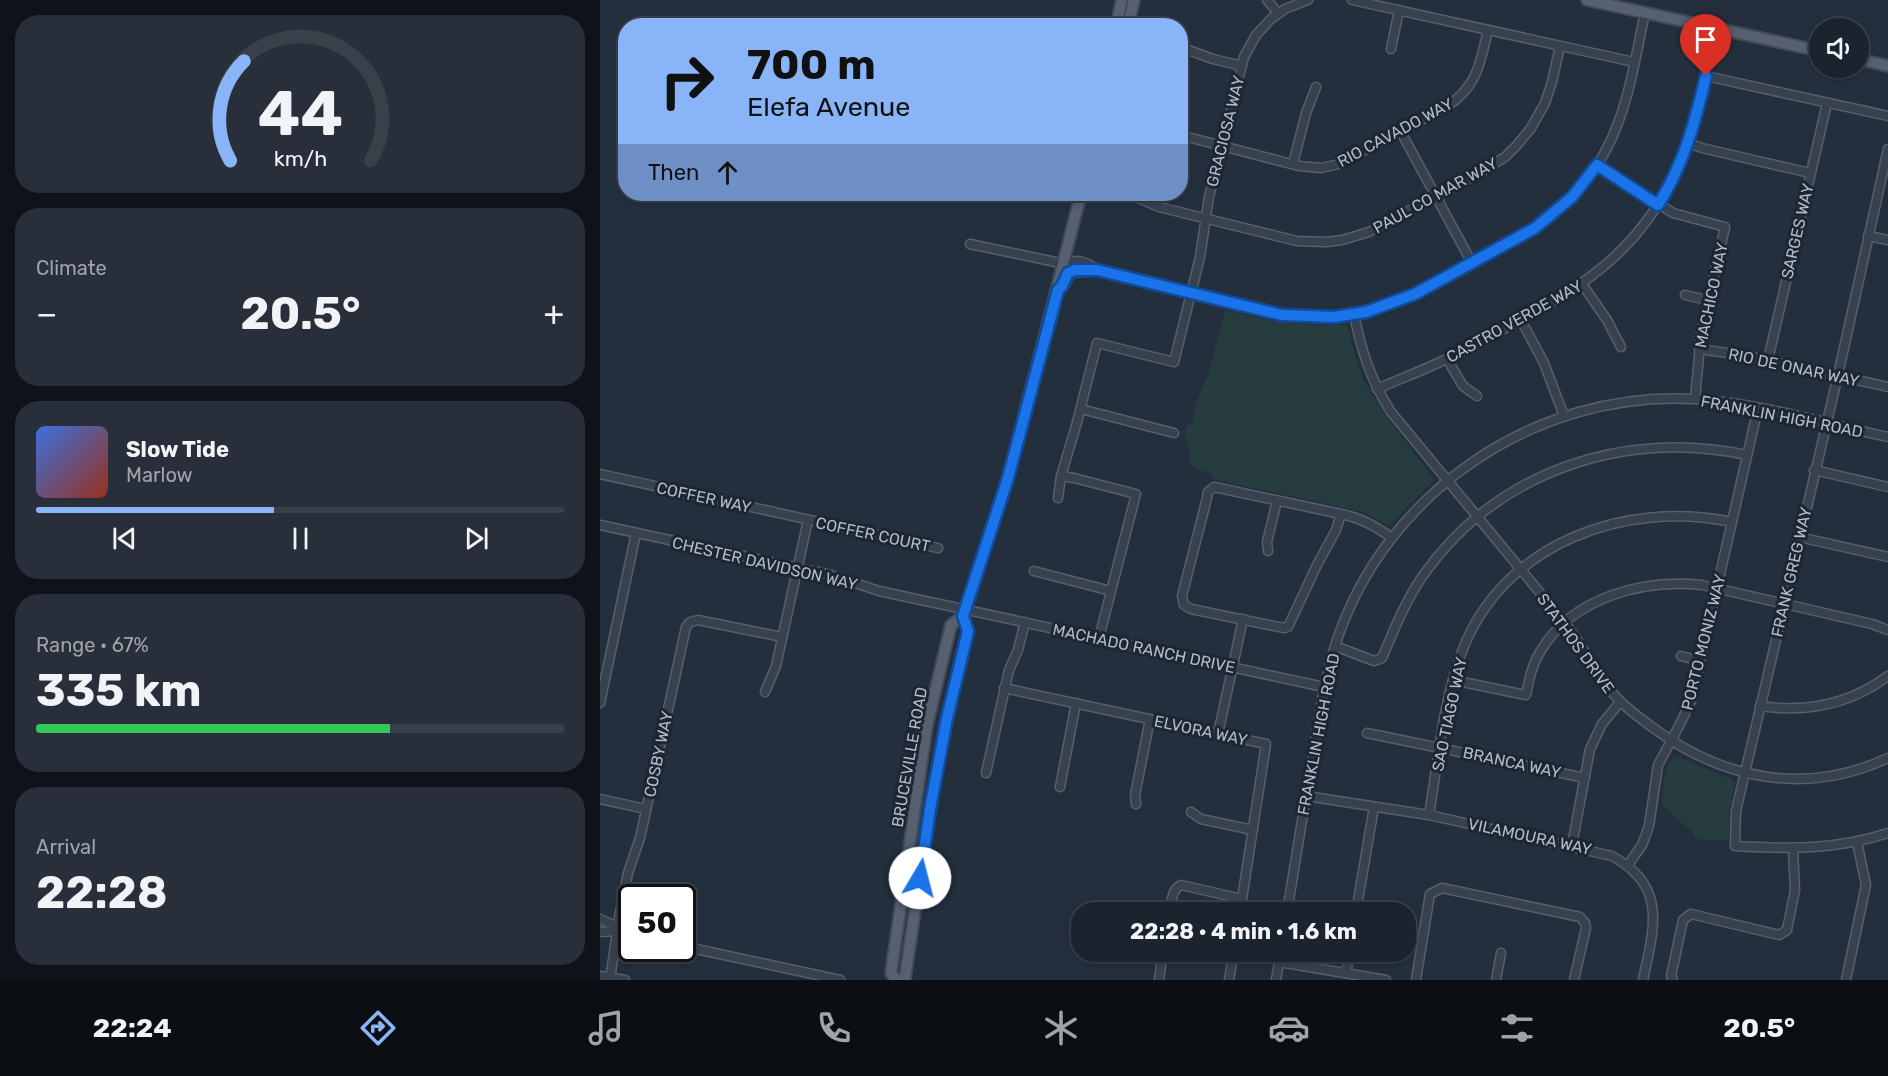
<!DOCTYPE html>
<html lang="en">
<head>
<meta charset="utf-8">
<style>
  body { margin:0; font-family:Rubik,sans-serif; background:#282f3a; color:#f1f3f6; height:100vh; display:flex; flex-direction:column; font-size:22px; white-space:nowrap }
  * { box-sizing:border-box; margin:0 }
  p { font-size:20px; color:#a0a4aa }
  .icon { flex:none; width:33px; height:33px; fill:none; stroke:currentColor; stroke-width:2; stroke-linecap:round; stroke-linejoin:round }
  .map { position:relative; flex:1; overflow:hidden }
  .side { display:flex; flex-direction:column; gap:15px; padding:15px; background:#0f1319; width:600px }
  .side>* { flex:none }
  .top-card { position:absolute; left:18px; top:18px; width:570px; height:183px; border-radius:24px; box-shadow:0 3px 9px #0003,0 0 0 2px #39404a; background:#8ab4f8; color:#111; overflow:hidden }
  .buttons { position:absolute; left:1209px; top:18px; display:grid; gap:12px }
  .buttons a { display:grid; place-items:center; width:60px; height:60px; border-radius:50%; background:#1b232e; box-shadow:0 3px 9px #0003,0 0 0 2px #39404a; font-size:30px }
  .speed { position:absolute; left:18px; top:884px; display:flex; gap:12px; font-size:30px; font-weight:700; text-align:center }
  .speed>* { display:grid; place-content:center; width:78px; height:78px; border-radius:50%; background:#1b232e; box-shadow:0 3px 9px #0003,0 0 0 2px #39404a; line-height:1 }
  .speed .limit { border:3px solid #111; border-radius:9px; background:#fff; color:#111 }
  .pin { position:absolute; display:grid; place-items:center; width:51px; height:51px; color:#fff; margin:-62px -26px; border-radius:50% 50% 50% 0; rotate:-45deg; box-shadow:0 0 6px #0007 }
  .pin .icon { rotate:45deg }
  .me { position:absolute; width:66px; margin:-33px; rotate:8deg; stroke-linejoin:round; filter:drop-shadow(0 0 4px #0008) }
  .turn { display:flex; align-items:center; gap:21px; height:126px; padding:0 30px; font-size:27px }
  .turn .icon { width:78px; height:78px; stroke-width:2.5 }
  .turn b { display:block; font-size:42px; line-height:51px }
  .then { display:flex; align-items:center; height:57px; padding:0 30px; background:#0003; gap:12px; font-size:22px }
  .big { font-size:45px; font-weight:700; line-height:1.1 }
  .side .widget { flex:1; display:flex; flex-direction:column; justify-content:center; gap:9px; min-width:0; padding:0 21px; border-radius:24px; background:#282f3a }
  .side .dial { align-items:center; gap:0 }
  .dial svg { height:156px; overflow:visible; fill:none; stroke:#39404a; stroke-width:7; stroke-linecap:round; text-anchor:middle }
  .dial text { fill:#f1f3f6; stroke:none }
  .song { display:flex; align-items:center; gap:18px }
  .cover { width:72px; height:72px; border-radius:9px; background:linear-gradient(135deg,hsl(220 70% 55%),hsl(10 70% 35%)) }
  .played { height:6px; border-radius:3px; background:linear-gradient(90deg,#8ab4f8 45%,#39404a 45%) }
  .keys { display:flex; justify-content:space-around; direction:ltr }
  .heat { display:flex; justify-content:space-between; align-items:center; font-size:33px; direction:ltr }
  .charge { height:9px; border-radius:4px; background:linear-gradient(90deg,#34c759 67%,#39404a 0) }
  .trip { position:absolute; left:471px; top:902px; width:345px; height:60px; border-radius:24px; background:#1b232e; box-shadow:0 3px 9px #0003,0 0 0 2px #39404a; font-weight:700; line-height:60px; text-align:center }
  .dock { display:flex; height:96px; justify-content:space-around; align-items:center; background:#0b0e12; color:#a0a4aa }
  .dock .icon { width:42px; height:42px }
  .dock .selected { color:#8ab4f8 }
  .dock b { font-size:27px; color:#f1f3f6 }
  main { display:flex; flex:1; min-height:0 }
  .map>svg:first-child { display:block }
  .green { fill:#263c3f }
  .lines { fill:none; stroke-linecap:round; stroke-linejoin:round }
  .minor-casing { stroke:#565f6c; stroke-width:11 }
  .major-casing { stroke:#414a57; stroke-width:14 }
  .minor { stroke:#38414e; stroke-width:8 }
  .major { stroke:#56606e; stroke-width:10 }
  .route-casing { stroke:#114b97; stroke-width:15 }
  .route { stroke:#1a73e8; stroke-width:10 }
  .labels { text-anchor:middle; stroke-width:6; stroke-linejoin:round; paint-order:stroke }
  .street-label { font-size:16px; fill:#b4bcc9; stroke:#1d2633 }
</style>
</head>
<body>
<main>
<section class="side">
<div class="widget dial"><svg viewBox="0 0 100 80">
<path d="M14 69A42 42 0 1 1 86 69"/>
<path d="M14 69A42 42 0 0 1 21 18" stroke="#8ab4f8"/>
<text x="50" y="56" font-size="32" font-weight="700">44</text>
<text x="50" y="72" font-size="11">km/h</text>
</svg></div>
<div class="widget"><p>Climate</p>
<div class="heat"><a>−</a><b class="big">20.5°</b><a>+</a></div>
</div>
<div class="widget">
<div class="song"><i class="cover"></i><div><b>Slow Tide</b><p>Marlow</p></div></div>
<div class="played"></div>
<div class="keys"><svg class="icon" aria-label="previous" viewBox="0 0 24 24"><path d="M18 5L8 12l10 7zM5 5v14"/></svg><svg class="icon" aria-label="pause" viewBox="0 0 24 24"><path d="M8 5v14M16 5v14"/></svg><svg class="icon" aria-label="next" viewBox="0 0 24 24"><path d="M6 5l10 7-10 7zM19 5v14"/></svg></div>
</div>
<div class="widget"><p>Range · 67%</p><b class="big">335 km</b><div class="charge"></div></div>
<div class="widget"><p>Arrival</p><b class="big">22:28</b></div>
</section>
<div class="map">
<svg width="1288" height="980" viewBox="0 0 1288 980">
  <rect width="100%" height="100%" fill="#242f3e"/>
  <g class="green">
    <path d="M625 310C668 321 699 327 745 325L748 327 755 355 765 382 777 404 833 478 832 482 789 526 764 512 615 480C611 469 598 472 590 465L588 443 584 439 587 426 592 423 597 400 608 376Z"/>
    <path d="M1076 756 1131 779 1135 783 1129 812 1130 833 1127 841 1096 839 1092 832 1062 805C1064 791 1062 764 1076 756Z"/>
  </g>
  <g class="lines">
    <defs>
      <g id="minor">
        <path d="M667 0 678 13"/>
        <path d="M752 0 1034 62"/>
        <path d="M580 47 613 59 642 66"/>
        <path d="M791 49 799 10"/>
        <path d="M801 132 872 263"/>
        <path d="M580 135 699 166 721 168 739 164 846 107C877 87 880 64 888 30"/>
        <path d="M1088 143 1102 148 1210 173"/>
        <path d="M1288 149 1238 375 1136 811 1135 846C1188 849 1237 850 1288 833"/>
        <path d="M693 164 706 113 716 87"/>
        <path d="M997 165 1073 213 1125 227 1101 334 1095 399"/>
        <path d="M538 198 559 207 697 241 726 242 742 240 769 232 881 172 905 157 917 145 931 128 945 103 952 82 960 46"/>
        <path d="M1268 236 1288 240"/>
        <path d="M370 244 465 264 485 270H497C538 280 580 290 621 300 652 308 682 317 714 317 770 317 815 294 863 268 922 236 975 210 1007 148 1029 106 1035 58 1045 13"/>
        <path d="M465 264C476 258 488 262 497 270"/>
        <path d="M982 284 1007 320 1021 347"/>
        <path d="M1085 295 1108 300"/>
        <path d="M754 314C761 350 771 381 791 412L965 623C985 648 998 679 1020 701 1030 711 1041 719 1052 727 1123 780 1206 796 1288 758"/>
        <path d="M921 320 944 363 964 416"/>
        <path d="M1099 349 1148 356 1288 387"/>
        <path d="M847 359 863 386 877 396"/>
        <path d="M1168 360 1227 103"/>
        <path d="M777 389C799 379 822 371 844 360 866 350 888 338 909 326 990 283 1044 247 1082 159 1094 133 1099 104 1106 76L1288 116"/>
        <path d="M481 409 574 433"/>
        <path d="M1214 470 1288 487"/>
        <path d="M0 474 338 548"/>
        <path d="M461 476 474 478 536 494 499 638"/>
        <path d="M458 498 461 476 476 426 497 343 574 362 600 257 609 197 644 57 656 35 671 19 685 9 708 0"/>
        <path d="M741 514 736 530 717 565 688 627 684 628 591 609 584 605 582 596 607 498 608 492 614 487 741 514C761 518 775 526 792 538"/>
        <path d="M0 525 231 575 279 591 724 687"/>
        <path d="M1199 537 1288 557"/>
        <path d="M668 551 667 542 677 501"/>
        <path d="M434 571 511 591"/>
        <path d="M735 646 774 661 782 658C794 630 805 602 822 577 896 471 1023 429 1147 455"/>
        <path d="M1081 656 1100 661"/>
        <path d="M853 680 926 695C929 680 932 665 940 652 972 597 1043 579 1102 585L1272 624 1288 630"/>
        <path d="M404 688 666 744 640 912"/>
        <path d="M165 692 176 666 208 520"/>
        <path d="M0 703 36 533"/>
        <path d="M1160 706C1207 713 1249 705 1288 676"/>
        <path d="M767 733 985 778"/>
        <path d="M618 734 643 619"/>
        <path d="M386 773 409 670 418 650 425 622"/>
        <path d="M460 787 476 703"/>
        <path d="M706 796 829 815 1012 856C1068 886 1054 928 1043 980"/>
        <path d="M0 799 46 809"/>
        <path d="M536 804 535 795 550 719"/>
        <path d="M591 812 601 819 653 830"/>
        <path d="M829 815C838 762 843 699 863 649 905 542 1026 500 1132 522"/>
        <path d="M972 845 990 749 1002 724 1020 702"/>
        <path d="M1028 865 1042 845 1049 826 1058 765 1078 728 1091 701 1158 408"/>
        <path d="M570 912C572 902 571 890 581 885L642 899"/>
        <path d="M687 912C696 859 704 807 713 754 719 717 724 679 736 643 785 492 936 390 1094 399 1158 403 1225 423 1288 437"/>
        <path d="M756 912 774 807"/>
        <path d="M0 919 11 924 17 931"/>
        <path d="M0 932 17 931 32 934"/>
        <path d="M82 946 240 980"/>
        <path d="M679 962 786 980"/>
        <path d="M746 973 750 951"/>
        <path d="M0 976 25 980"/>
        <path d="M10 980 19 917 28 873 40 838 86 627 90 622 98 620 182 637"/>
        <path d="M559 980 563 951"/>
        <path d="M629 980 634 951"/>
        <path d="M676 980 681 951"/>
        <path d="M816 980 830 894 842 888 980 917 985 923 986 928 974 980"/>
        <path d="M896 980 901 953"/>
        <path d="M1073 980 1071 976 1083 920 1091 914 1179 935 1187 930 1195 890 1193 849"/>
        <path d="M1246 980 1266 885 1257 842"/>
      </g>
      <g id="major">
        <path d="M987 0 1220 51"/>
        <path d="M516 26 522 0"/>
        <path d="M528 26 534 0"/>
        <path d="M1258 59 1288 66"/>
        <path d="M464 284 470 272 488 270"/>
        <path d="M296 980 291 973 327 725 351 625 363 616"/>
        <path d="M301 980 305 978 330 809 347 718 368 631 363 616 408 478 481 194"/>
      </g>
    </defs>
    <use href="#minor" class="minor-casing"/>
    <use href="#major" class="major-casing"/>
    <use href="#minor" class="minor"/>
    <use href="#major" class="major"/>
  </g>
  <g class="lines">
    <defs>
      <path id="route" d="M320 878 330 809 347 718 368 631 363 616 408 478 458 290 462 286 468 273 475 270H497L682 315 734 317 766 312 815 294 935 228 972 197 997 165 1058 205C1084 164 1095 122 1106 76"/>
    </defs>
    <use href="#route" class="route-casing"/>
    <use href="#route" class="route"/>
  </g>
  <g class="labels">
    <g class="street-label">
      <text transform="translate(625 131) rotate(-76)" y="6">GRACIOSA WAY</text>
      <text transform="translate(795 132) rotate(-28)" y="6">RIO CAVADO WAY</text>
      <text transform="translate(835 195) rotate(-29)" y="6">PAUL CO MAR WAY</text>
      <text transform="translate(1197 231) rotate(-77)" y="6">SARGES WAY</text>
      <text transform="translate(1111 295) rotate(-78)" y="6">MACHICO WAY</text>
      <text transform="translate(914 321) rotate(-29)" y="6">CASTRO VERDE WAY</text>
      <text transform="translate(1194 367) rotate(12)" y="6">RIO DE ONAR WAY</text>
      <text transform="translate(1182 416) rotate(11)" y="6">FRANKLIN HIGH ROAD</text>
      <text transform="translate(104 497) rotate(12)" y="6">COFFER WAY</text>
      <text transform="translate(273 534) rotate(12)" y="6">COFFER COURT</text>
      <text transform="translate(165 563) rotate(13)" y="6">CHESTER DAVIDSON WAY</text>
      <text transform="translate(1191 572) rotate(-77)" y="6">FRANK GREG WAY</text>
      <text transform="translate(1103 642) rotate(-76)" y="6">PORTO MONIZ WAY</text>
      <text transform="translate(976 643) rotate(54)" y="6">STATHOS DRIVE</text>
      <text transform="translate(544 648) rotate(12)" y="6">MACHADO RANCH DRIVE</text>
      <text transform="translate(849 714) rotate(-78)" y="6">SAO TIAGO WAY</text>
      <text transform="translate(601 730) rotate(12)" y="6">ELVORA WAY</text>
      <text transform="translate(718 734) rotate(-79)" y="6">FRANKLIN HIGH ROAD</text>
      <text transform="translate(58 754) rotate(-78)" y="6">COSBY WAY</text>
      <text transform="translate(309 757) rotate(-80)" y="6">BRUCEVILLE ROAD</text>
      <text transform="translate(912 762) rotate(12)" y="6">BRANCA WAY</text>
      <text transform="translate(930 836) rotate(12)" y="6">VILAMOURA WAY</text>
    </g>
  </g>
</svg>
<div class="buttons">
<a><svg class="icon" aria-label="sound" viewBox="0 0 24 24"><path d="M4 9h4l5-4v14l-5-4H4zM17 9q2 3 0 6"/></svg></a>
</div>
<div class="speed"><div class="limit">50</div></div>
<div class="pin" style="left:1106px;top:76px;background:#d93025"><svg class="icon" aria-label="arrive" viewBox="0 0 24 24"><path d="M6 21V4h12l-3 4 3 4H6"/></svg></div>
<svg class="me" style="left:320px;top:878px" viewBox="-20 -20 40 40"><circle r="19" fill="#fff"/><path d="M0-13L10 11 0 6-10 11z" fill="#1a73e8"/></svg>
<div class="trip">22:28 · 4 min · 1.6 km</div>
<div class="top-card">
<div class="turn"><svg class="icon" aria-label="right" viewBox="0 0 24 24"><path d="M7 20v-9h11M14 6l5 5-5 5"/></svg><div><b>700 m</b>Elefa Avenue</div></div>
<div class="then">Then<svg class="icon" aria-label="ahead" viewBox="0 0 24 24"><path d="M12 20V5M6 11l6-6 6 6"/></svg></div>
</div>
</div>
</main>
<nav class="dock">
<b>22:24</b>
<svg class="icon selected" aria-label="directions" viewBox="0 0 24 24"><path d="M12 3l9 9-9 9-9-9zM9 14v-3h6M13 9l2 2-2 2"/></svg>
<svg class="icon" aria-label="music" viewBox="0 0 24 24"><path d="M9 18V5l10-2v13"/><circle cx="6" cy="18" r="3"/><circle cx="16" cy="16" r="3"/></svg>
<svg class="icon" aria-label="phone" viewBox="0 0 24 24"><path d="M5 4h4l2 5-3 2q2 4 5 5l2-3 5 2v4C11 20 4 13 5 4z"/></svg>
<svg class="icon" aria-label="climate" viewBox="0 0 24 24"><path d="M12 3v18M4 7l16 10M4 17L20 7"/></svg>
<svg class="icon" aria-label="car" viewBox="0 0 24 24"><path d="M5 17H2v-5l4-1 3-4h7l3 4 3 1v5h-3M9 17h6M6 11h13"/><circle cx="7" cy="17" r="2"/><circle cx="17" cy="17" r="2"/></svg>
<svg class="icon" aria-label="filters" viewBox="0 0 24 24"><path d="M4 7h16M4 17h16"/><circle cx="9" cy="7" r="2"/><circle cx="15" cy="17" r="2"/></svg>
<b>20.5°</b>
</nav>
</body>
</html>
